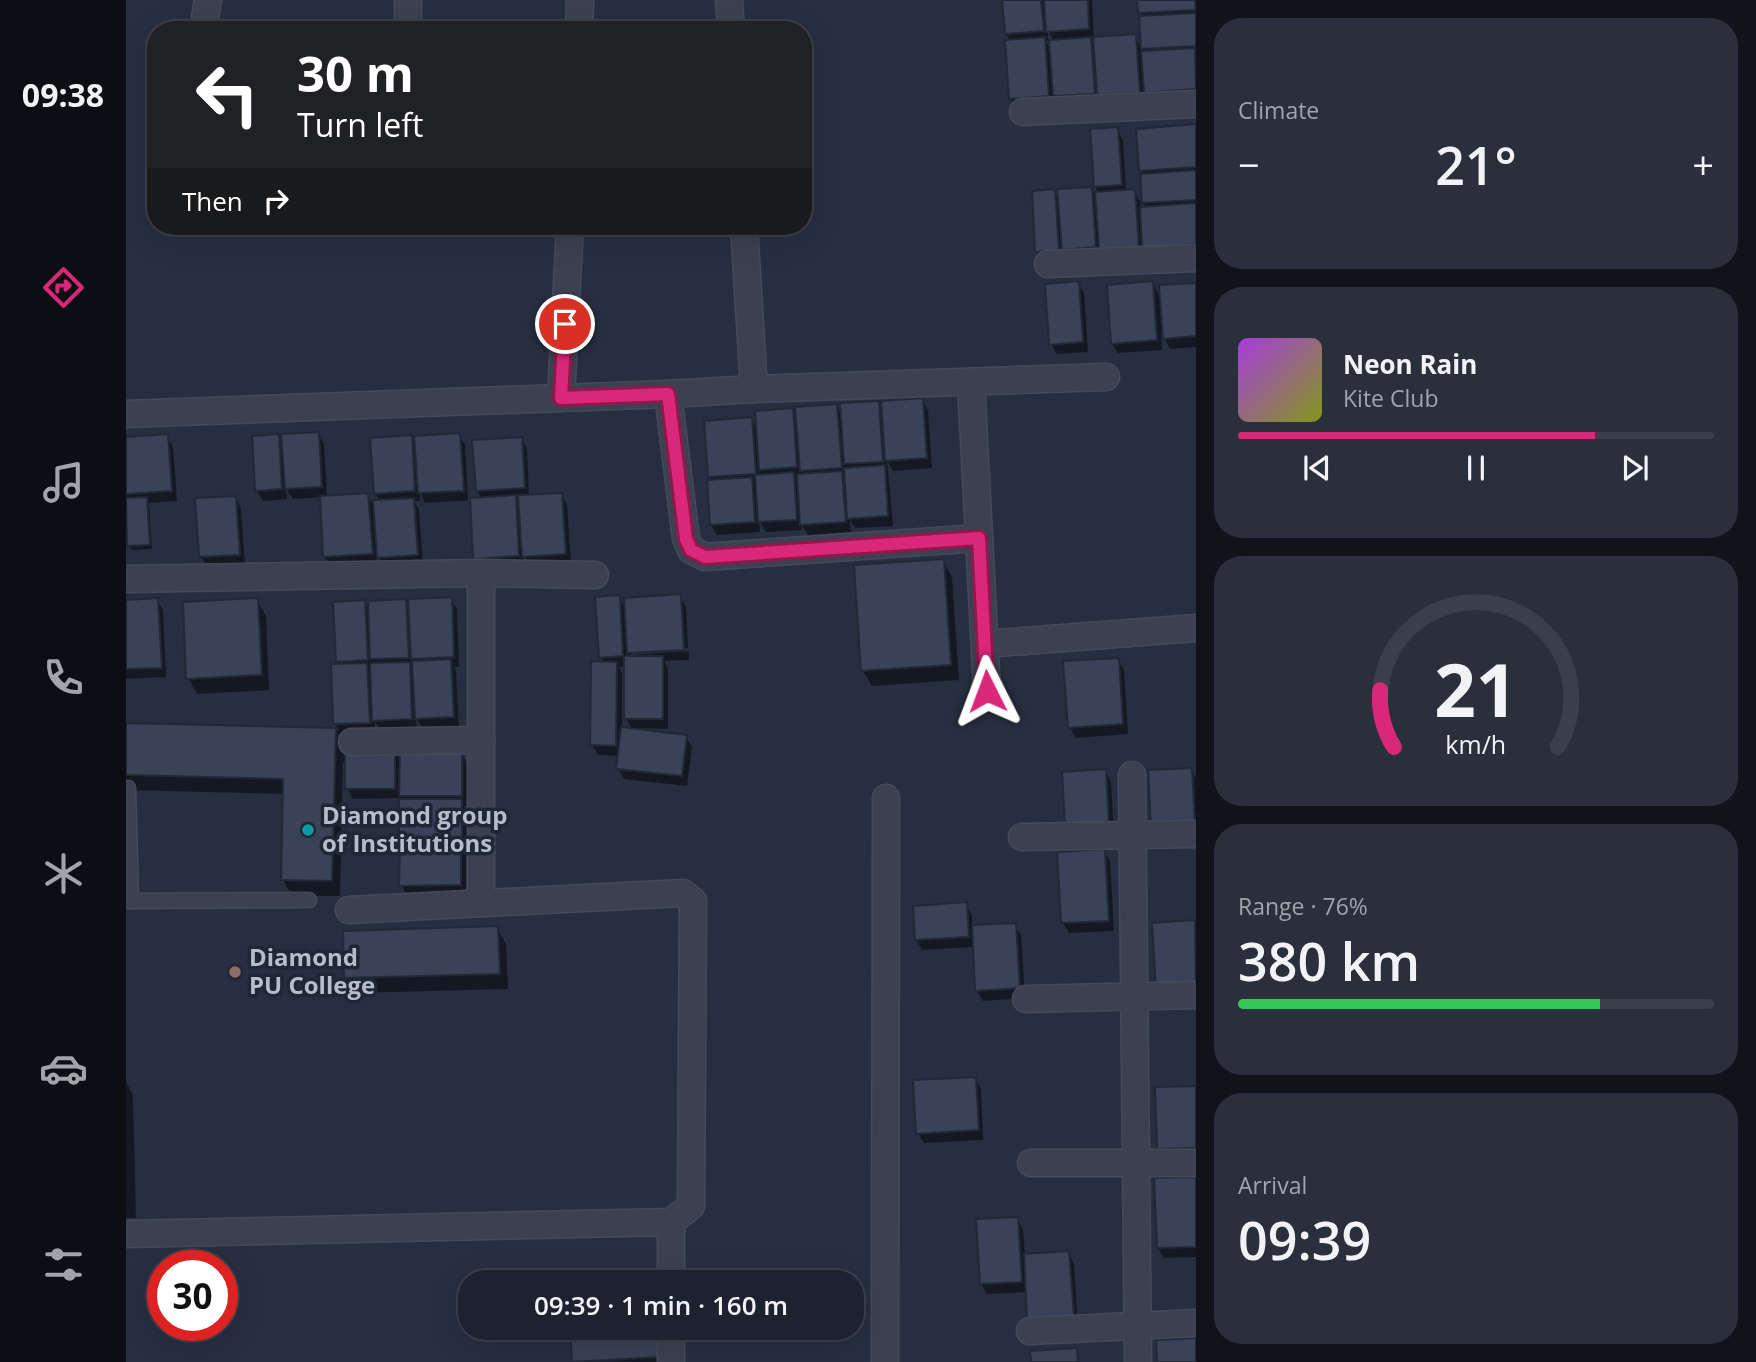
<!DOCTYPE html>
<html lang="en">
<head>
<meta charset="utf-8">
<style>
  body { margin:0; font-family:"Open Sans",sans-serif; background:#2a2f3c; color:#f1f3f6; height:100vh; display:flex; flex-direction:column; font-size:26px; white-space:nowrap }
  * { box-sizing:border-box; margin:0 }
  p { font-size:23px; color:#a0a4ab }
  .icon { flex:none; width:38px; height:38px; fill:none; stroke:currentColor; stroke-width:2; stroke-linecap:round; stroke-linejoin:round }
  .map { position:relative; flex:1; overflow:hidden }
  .sheet { display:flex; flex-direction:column; gap:18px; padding:18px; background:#10131a; width:560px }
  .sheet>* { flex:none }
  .top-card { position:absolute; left:21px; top:21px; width:665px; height:214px; border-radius:28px; box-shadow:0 7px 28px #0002,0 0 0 2px #3b3f4c; background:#202124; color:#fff; overflow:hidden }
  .speed { position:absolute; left:21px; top:1250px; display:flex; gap:14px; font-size:35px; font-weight:700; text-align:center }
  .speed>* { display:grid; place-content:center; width:91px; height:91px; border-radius:50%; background:#1d2230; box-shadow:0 7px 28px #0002,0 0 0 2px #3b3f4c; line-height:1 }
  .speed .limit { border:10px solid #d22; background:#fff; color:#111 }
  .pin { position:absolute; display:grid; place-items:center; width:60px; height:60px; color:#fff; margin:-30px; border:4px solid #fff; border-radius:50%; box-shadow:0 2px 7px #0007 }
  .me { position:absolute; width:77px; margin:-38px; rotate:357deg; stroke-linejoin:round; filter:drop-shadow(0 0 5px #0008) }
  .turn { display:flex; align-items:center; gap:24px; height:147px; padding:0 35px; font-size:32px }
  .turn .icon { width:91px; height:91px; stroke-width:2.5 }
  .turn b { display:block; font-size:49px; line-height:60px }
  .then { display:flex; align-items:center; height:66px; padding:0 35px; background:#0003; gap:14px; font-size:26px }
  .big { font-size:52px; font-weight:600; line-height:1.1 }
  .sheet .widget { flex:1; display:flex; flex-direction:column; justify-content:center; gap:10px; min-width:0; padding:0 24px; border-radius:28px; background:#2a2f3c }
  .sheet .dial { align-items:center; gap:0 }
  .dial svg { height:182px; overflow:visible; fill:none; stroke:#3b3f4c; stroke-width:7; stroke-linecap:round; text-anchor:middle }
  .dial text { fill:#f1f3f6; stroke:none }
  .song { display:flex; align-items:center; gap:21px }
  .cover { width:84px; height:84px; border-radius:10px; background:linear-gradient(135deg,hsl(280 70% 55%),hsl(70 70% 35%)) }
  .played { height:7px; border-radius:4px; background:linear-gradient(90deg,#db2777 75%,#3b3f4c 75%) }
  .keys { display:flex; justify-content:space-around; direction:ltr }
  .heat { display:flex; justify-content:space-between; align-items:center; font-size:38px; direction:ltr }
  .charge { height:10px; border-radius:5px; background:linear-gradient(90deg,#34c759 76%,#3b3f4c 0) }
  .trip { position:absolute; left:332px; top:1270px; width:406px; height:70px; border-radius:28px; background:#1d2230; box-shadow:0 7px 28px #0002,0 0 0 2px #3b3f4c; font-weight:600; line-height:70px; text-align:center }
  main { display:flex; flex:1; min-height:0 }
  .menu { display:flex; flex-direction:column; width:126px; justify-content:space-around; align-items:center; background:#0c0e13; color:#a0a4ab }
  .menu .icon { width:49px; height:49px }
  .menu .on { color:#db2777 }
  .menu b { font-size:32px; color:#f1f3f6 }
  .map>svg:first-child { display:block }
  .shadow { fill:#0007; fill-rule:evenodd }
  .building { fill:#394256; stroke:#212837; stroke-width:2 }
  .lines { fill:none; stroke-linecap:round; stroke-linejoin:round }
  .lane-casing { stroke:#444a59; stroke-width:17 }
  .street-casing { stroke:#444a59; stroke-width:29 }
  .lane { stroke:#3b4150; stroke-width:14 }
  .street { stroke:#3b4150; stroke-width:26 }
  .route-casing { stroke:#8e194d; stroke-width:18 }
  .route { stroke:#db2777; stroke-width:12 }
  .culture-dot { fill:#0f9aa8; stroke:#1f2635; stroke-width:2.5 }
  .education-dot { fill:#8d6e63; stroke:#1f2635; stroke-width:2.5 }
  .labels { text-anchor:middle; stroke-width:7; stroke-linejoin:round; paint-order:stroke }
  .poi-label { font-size:24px; font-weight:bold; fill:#b7bcca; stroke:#1f2635; text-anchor:start }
</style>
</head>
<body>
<main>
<nav class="menu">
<b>09:38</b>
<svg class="icon on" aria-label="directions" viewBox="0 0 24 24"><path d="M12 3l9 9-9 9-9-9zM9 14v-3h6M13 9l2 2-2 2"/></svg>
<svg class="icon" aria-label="music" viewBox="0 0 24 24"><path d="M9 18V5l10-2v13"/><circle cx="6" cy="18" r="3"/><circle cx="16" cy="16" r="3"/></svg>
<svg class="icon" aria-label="phone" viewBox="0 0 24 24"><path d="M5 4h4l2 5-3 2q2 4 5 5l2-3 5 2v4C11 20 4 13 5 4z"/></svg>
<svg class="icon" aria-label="climate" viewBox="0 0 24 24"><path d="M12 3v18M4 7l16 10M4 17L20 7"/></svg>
<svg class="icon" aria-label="car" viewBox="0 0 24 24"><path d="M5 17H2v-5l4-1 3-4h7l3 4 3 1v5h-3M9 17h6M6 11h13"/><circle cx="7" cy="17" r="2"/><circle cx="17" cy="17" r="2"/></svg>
<svg class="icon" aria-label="filters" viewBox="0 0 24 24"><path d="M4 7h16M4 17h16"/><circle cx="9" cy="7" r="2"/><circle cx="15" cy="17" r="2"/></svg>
</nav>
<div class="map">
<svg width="1070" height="1362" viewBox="0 0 1070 1362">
  <rect width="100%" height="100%" fill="#272e40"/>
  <g class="shadow">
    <path d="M878 0H966L968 39 1009 36 1017 51 1016 17 1013 0H1070V99L1026 102 1017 88 1018 102 979 105 973 95V104L934 106 927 94 928 106 891 109 885 99V41L880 34ZM922 30 928 41 925 51 920 41H922ZM964 39H969L970 49Z"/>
    <path d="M1070 128V254L1022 245 977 247 975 257 943 260 937 249 938 260 917 261 911 251 928 191 934 202 965 188 968 194H973L969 186 991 129 997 140 1000 192 1008 191 1014 201 1015 209H1021L1017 202V175L1015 170Z"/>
    <path d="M952 283 958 293 962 352 931 354 925 344Z"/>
    <path d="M1026 283 1036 299 1070 285V347L1044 349 1035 332 1036 350 992 353 986 343Z"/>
    <path d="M796 400 802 410 806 468 767 471 761 460 767 526 729 528 724 520 725 532 682 535 675 523 676 530 640 532 633 520 634 532 591 535 585 525 586 481 583 476 625 419 632 432 666 410 672 420 710 405 716 415 752 403 758 413Z"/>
    <path d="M192 434 198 444 201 497 241 495 250 509 254 501 249 493 285 437 291 448 333 435 339 445 342 500 356 499 351 491 395 438 401 449 403 496 435 494 441 505 445 564 404 567 398 556V566L355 569 349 559 346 500 299 503 294 493V501H288L293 510 297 565 259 568 251 554V564L205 567 199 557 196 497 167 499 160 488 161 499 137 501 131 491 152 436 158 446Z"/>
    <path d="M41 436 47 447 51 501 23 503 26 549 6 550 3 546 0 500H3L0 495V439Z"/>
    <path d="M109 497 115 508 119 565 81 567 75 557Z"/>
    <path d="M817 561 826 577 833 680 746 686 737 671Z"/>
    <path d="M554 596 560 607 562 648 505 651V655L563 651V660L538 661 542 668V729L511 728V731L560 737 566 747 561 786 498 779 492 768 493 756 472 755 466 745 478 663 475 657 493 597 500 610ZM493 667H500V718L507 731 496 729V674Z"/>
    <path d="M325 599 331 609 333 667H328L330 671 333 727 297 729 290 718 291 729 254 731 249 721V733L211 734 218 746 268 749 275 761 335 753 341 763V806H338L341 811V848H336L340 854V895H281L275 885 278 844 275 838V798L227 799 221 788V762H217L214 896H166L157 880 159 794 0 790V725L213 730 209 724 215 666 212 661 238 602 244 612 279 601 285 610Z"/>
    <path d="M31 600 37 610 40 677 0 679V602Z"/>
    <path d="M131 600 140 616 143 690 71 694 62 678Z"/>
    <path d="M992 660 998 670 1002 734 950 738 944 728Z"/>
    <path d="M1065 770 1070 778V834L1033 836Z"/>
    <path d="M979 771 985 782 988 835 947 837Z"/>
    <path d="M978 851 984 861 988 931 943 933 937 923 933 854Z"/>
    <path d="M840 904 846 915V927L889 925 895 935 899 998 857 1001 851 991 848 947 796 950 790 939Z"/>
    <path d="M1068 922 1070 925V997Z"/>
    <path d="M371 928 380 944 382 989 229 993 220 978Z"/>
    <path d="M849 1079 855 1089 857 1140 798 1143 792 1133Z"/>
    <path d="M0 1082 7 1095 10 1218H0Z"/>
    <path d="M1070 1088V1158L1039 1159 1033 1149Z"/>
    <path d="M1070 1178V1257L1038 1258 1032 1248Z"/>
    <path d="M891 1219 897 1229 899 1256 943 1253 948 1264 952 1327 901 1292 861 1294 855 1284Z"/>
    <path d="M542 1328 543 1362 448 1361Z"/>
  </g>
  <g class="building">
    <path d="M876 0H915L918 31 879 34Z"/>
    <path d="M918 0H962L963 29 920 32Z"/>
    <path d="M1011 0H1069L1070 10 1012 13Z"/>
    <path d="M1070 13V46L1015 49 1013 16Z"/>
    <path d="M1010 34 1014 93 971 95 967 37Z"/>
    <path d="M919 37 923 96 883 99 879 40Z"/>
    <path d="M965 37 969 94 927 96 923 40Z"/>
    <path d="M1069 48 1070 89 1018 93 1015 51Z"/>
    <path d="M1070 124V167L1013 171 1010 129Z"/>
    <path d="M992 127 996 185 968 187 964 129Z"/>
    <path d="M1070 170V200L1016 203 1014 174Z"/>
    <path d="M966 187 970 247 936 250 931 189Z"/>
    <path d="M929 189 933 250 909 252 906 191Z"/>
    <path d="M1009 189 1013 247 973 249 969 192Z"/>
    <path d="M1070 203V244L1016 248 1014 207Z"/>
    <path d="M953 281 957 342 923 345 919 284Z"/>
    <path d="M1027 281 1031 340 985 344 981 285Z"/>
    <path d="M1070 283V336L1037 339 1033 285Z"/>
    <path d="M797 398 801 458 759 461 755 401Z"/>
    <path d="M753 401 757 462 718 464 714 403Z"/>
    <path d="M711 404 716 468 674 471 669 407Z"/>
    <path d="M667 408 671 467 633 470 629 411Z"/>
    <path d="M626 417 630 474 582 477 578 421Z"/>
    <path d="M193 432 196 487 159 489 155 434Z"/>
    <path d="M334 433 338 491 292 493 288 436Z"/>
    <path d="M42 434 46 491 0 494V437Z"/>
    <path d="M153 434 156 489 129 491 126 436Z"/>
    <path d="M286 435 289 491 248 494 244 438Z"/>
    <path d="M396 437 399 488 350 491 346 440Z"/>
    <path d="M759 465 762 516 721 519 718 468Z"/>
    <path d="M716 471 720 522 674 525 671 474Z"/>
    <path d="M668 472 671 520 632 522 629 475Z"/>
    <path d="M626 477 629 522 584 525 581 480Z"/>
    <path d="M242 493 247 554 197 557 194 496Z"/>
    <path d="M436 493 440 554 396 557 392 495Z"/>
    <path d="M390 495 393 556 347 559 344 498Z"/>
    <path d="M110 496 114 555 73 557 69 498Z"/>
    <path d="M21 497 24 545 1 546 0 498Z"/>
    <path d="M288 498 292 555 251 558 247 500Z"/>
    <path d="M818 559 825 665 735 671 728 565Z"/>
    <path d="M555 594 558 650 501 653 498 598Z"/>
    <path d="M494 595 497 656 473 658 469 597Z"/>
    <path d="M326 597 328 657 285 659 282 599Z"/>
    <path d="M32 598 36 668 0 669V600Z"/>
    <path d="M132 598 136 675 60 679 57 602Z"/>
    <path d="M280 599 283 658 244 659 242 601Z"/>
    <path d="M239 600 242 660 210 662 207 602Z"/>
    <rect x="498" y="656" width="39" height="63"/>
    <path d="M993 658 997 724 942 728 937 661Z"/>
    <path d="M325 659 328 717 289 719 286 661Z"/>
    <path d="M465 661 491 662 490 746 464 745Z"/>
    <path d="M284 662 286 719 246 721 244 663Z"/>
    <path d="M241 663 244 723 207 724 205 664Z"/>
    <path d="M0 723 210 728 206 881 155 880 157 779 0 775Z"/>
    <path d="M495 727 561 735 556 776 490 769Z"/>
    <rect x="219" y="747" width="50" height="42"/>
    <path d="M274 751H336V796H273Z"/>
    <path d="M1066 768 1069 823 1025 826 1022 770Z"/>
    <path d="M980 769 983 825 939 827 936 772Z"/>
    <rect x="273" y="799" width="63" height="39"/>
    <path d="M274 842H335V885L273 886Z"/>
    <path d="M979 849 983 921 935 923 931 852Z"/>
    <path d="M841 902 843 937 789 940 787 906Z"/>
    <path d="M1069 920 1070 987 1030 990 1026 923Z"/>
    <path d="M890 923 894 988 849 991 846 925Z"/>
    <path d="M372 926 374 974 218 978 217 931Z"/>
    <path d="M850 1077 853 1130 790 1134 787 1080Z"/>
    <path d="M1070 1086V1148L1031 1149 1029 1087Z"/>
    <path d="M1070 1177V1247L1031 1248 1028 1178Z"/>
    <path d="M892 1217 896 1282 854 1284 850 1219Z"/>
    <path d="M943 1251 948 1317 901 1320 898 1254Z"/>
    <path d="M444 1328H534L535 1357 446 1362Z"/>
    <path d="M1070 1338V1362H1031L1030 1340Z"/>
    <path d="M951 1348 952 1362H905L904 1351Z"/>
  </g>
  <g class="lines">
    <defs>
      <g id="lane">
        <path d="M2 788 5 901"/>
        <path d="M0 901 183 900"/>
      </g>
      <g id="street">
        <path d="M282 0V30"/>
        <path d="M603 0 605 30"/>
        <path d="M77 30 82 0"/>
        <path d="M453 30 454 0"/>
        <path d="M897 112 1070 104"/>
        <path d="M618 226 628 389"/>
        <path d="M922 264 1070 258"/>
        <path d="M845 382 861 691"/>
        <path d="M542 394 560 539 565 550 579 557 853 538"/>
        <path d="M435 398 444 226"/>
        <path d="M0 414 542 394 628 389 980 377"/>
        <path d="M355 573V903"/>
        <path d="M0 579 355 573 469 575"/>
        <path d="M859 644 1070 628"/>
        <path d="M226 742 355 740"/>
        <path d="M1006 775 1012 1362"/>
        <path d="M896 837 1070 834"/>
        <path d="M223 910 557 893 567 901 565 1206 545 1222"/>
        <path d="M900 999 1070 995"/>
        <path d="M905 1163H1070"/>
        <path d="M0 1234 545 1222V1283"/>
        <path d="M545 1328V1362"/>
        <path d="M904 1331 1070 1323"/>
        <path d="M759 1362 760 798"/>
      </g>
    </defs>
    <use href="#lane" class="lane-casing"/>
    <use href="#street" class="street-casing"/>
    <use href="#lane" class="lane"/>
    <use href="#street" class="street"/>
  </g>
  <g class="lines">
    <defs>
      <path id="route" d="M439 324 435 398 542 394 560 539 565 550 579 557 853 538 861 691"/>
    </defs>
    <use href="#route" class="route-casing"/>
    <use href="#route" class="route"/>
  </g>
  <circle class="culture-dot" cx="182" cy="830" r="7"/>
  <circle class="education-dot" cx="109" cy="972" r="7"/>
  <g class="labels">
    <g class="poi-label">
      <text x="196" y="824">Diamond group<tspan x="196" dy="28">of Institutions</tspan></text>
      <text x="123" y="966">Diamond<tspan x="123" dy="28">PU College</tspan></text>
    </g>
  </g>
</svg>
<div class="speed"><div class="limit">30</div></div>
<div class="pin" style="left:439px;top:324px;background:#d93025"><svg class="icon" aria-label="arrive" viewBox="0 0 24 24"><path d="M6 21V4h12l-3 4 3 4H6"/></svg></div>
<svg class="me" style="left:861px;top:691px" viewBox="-20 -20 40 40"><path d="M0-17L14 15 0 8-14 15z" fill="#db2777" stroke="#fff" stroke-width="4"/></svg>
<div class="trip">09:39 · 1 min · 160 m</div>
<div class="top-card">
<div class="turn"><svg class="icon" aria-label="left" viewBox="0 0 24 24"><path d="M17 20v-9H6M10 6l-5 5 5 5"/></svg><div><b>30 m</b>Turn left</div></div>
<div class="then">Then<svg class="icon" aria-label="right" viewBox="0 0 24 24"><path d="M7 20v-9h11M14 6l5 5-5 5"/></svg></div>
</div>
</div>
<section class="sheet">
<div class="widget"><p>Climate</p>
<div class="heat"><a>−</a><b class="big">21°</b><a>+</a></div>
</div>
<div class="widget">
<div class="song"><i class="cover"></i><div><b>Neon Rain</b><p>Kite Club</p></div></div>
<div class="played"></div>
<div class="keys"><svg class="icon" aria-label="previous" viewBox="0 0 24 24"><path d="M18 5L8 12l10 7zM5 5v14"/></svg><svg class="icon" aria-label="pause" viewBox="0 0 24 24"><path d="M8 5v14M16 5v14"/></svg><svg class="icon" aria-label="next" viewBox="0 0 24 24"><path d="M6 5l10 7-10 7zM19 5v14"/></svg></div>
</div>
<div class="widget dial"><svg viewBox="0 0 100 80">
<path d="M14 69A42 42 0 1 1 86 69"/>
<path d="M14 69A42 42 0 0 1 8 44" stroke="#db2777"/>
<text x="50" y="56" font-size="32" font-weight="700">21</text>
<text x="50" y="72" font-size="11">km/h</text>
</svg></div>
<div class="widget"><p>Range · 76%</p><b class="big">380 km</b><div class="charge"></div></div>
<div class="widget"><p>Arrival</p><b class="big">09:39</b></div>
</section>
</main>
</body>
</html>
